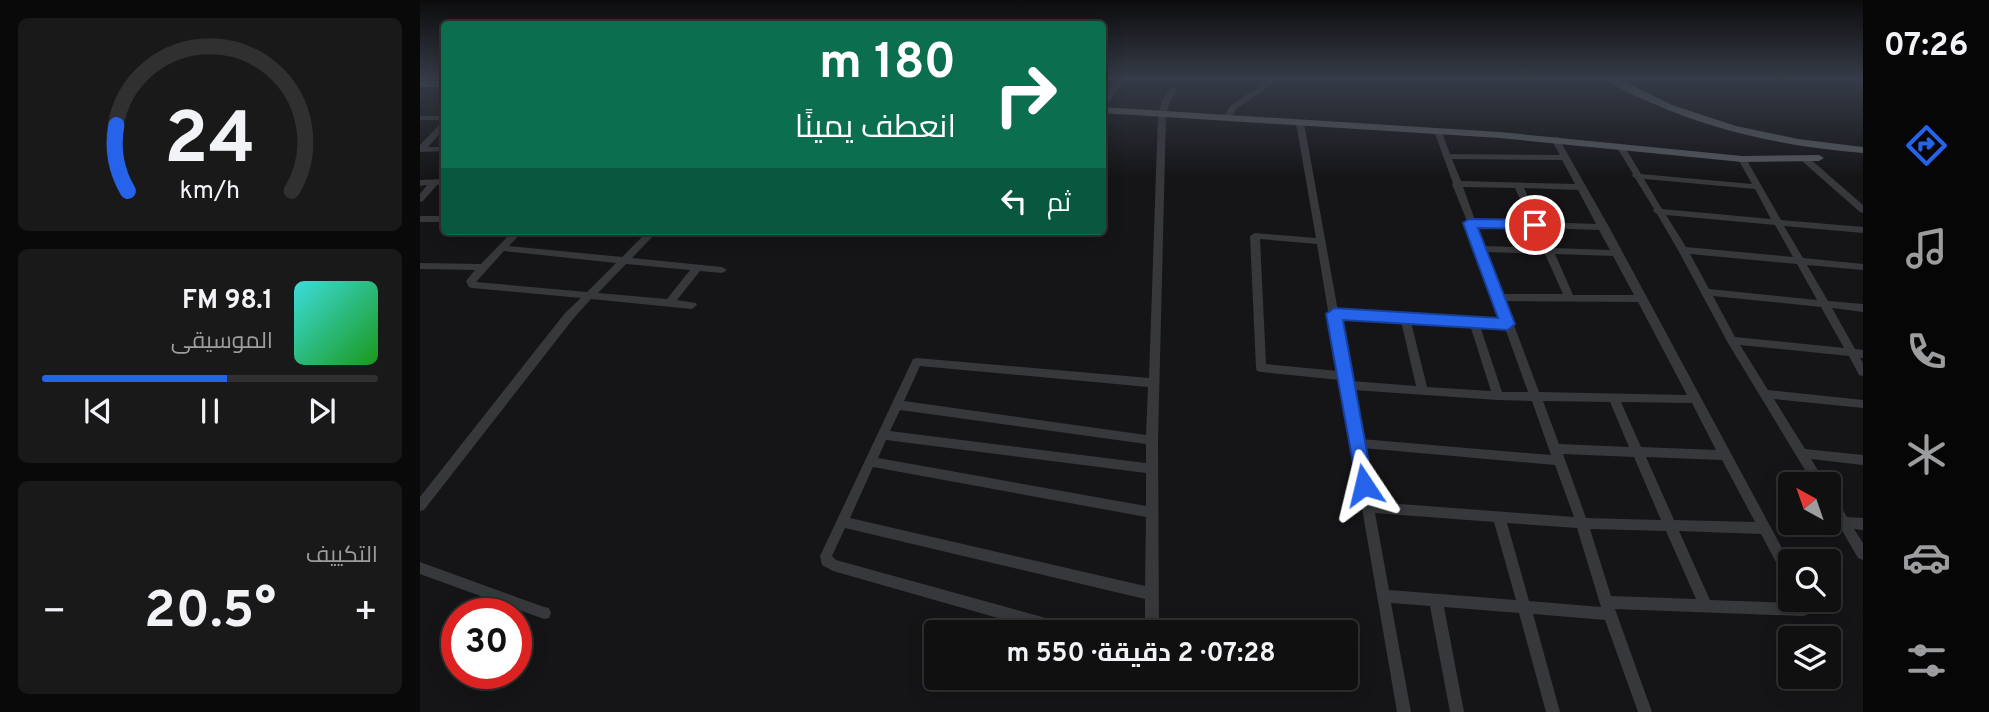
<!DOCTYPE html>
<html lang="ar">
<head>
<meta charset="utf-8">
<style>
  body { margin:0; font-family:Overpass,Cairo,sans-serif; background:#19191a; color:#f1f3f6; direction:rtl; height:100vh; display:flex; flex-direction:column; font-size:26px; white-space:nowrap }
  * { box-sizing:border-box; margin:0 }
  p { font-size:23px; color:#9c9d9f }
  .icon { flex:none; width:38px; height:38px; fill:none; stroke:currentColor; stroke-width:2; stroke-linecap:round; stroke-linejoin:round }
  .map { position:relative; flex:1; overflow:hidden; direction:ltr }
  .panel { display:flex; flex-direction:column; gap:18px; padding:18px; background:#090909; width:420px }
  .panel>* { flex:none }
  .top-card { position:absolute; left:21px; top:21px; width:665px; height:214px; border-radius:7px; box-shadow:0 4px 18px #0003,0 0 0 2px #303031; direction:rtl; background:#0b6e4f; color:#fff; overflow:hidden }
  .needle { width:46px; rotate:320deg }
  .controls { position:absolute; left:1358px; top:472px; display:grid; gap:14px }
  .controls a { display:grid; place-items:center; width:63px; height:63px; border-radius:7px; background:#101011; box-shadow:0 4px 18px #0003,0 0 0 2px #303031; font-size:35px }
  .speed { position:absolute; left:21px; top:598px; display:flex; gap:14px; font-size:35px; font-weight:700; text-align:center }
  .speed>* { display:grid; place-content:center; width:91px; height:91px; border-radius:50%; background:#101011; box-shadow:0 4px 18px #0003,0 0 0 2px #303031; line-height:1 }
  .speed .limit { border:10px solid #d22; background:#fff; color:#111 }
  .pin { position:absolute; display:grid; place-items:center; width:60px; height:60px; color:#fff; margin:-30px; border:4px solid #fff; border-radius:50%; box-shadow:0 2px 7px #0007 }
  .me { position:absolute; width:77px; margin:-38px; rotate:350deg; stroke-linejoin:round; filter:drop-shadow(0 0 5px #0008) }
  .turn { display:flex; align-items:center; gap:24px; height:147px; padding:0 35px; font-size:32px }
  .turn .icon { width:91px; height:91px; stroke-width:2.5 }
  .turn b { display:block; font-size:49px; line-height:60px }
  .then { display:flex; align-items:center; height:66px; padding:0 35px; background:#0003; gap:14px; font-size:26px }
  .big { font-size:52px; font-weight:700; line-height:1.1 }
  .panel .card { flex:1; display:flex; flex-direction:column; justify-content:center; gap:10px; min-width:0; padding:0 24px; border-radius:10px; background:#19191a }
  .panel .dial { align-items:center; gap:0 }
  .dial svg { height:182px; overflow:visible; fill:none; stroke:#303031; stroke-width:7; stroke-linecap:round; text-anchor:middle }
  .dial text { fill:#f1f3f6; stroke:none }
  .song { display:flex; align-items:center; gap:21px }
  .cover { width:84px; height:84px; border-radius:10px; background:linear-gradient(135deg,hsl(180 70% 55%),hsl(120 70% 35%)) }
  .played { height:7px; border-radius:4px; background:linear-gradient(90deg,#2563eb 55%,#303031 55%) }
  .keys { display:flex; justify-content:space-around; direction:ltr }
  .heat { display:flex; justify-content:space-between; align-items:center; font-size:38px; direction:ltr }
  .trip { position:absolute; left:504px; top:620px; width:434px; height:70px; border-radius:7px; background:#101011; box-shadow:0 4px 18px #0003,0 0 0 2px #303031; font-weight:700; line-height:70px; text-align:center; direction:rtl }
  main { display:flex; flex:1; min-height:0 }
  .tabs { display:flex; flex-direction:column; width:126px; justify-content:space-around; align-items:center; background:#060607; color:#9c9d9f }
  .tabs .icon { width:49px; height:49px }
  .tabs .current { color:#2563eb }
  .tabs b { font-size:32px; color:#f1f3f6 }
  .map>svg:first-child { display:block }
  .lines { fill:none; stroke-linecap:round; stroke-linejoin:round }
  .minor { fill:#36383b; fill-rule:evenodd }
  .major { fill:#52565a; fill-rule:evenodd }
  .route { fill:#2563eb; stroke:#184099; stroke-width:2 }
</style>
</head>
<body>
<main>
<nav class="tabs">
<b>07:26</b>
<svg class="icon current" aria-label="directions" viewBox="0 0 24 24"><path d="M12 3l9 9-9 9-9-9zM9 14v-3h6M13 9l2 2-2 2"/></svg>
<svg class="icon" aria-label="music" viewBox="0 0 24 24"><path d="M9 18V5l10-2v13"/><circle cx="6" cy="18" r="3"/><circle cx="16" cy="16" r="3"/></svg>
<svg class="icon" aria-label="phone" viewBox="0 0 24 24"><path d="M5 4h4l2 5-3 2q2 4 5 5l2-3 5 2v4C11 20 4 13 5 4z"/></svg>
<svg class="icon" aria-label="climate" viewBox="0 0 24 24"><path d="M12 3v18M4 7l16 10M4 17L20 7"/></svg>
<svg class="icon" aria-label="car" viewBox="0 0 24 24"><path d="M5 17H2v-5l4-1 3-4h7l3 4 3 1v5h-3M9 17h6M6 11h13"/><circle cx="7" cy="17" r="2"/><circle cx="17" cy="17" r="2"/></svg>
<svg class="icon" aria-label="filters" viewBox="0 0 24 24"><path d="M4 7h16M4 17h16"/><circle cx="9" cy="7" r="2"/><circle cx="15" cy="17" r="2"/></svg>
</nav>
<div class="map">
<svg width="1443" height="712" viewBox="0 0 1443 712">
  <rect width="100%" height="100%" fill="#151517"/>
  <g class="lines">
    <g class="minor">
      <path d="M698 78H705L685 109H682V101Z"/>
      <path d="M847 78H855L852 85 816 109 810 120H804L803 118 810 106 846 82Z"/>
      <path d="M751 87 758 89 750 101 746 115 738 440 739 632H725V599L425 528 412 556 416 560 651 625 656 627 658 632H627L413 571 402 565 400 556 493 359 497 358 729 378 738 115 742 101ZM500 366 728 387 726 435 484 401ZM480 410 726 444V463L470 431ZM466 440 726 473V506L458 458ZM453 467 726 517 725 586 430 518Z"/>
      <rect x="0" y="116" width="24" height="4"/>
      <path d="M877 121H880L884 123 918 311 1082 320 1048 225 1046 223 1047 221 1032 184 1033 183 1014 131 1015 129H1021L1030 154 1140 155 1131 139 1135 137H1138L1189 227 1370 563V581L1365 579 1341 534 1259 531 1290 600 1377 603V600H1391L1387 615 1382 616 1195 609 1232 712H1218L1185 620 1113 614 1140 712H1126L1099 613 1024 607 1044 712H1030L1010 606 971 603 991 712H977L920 380 841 372 837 371 836 368 830 236 835 233 896 238 876 123ZM1032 159 1142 160 1155 184 1041 181ZM1043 187 1095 188 1110 222 1055 220ZM1104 188 1158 190 1176 224 1120 222ZM1057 226 1113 228 1122 248 1065 246ZM1122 228 1179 230 1190 250 1132 248ZM840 239 897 244 918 371 846 364ZM1067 252 1125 254 1143 294H1083ZM1135 254 1193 256 1214 295H1153ZM1085 301 1218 302 1267 395 1119 392ZM919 318 981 321 996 386 931 381ZM991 322 1050 325 1071 391 1007 387ZM1060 326 1085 328 1108 392H1082ZM933 390 1078 400 1112 401 1131 455 941 439ZM1123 401 1190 402 1209 447 1139 444ZM1201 402 1272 403 1296 450 1221 447ZM943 448 1135 465 1154 517 953 502ZM1143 454 1214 457 1241 520 1166 518ZM1226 457 1302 460 1335 522 1254 520ZM955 513 1074 522 1096 600 969 590ZM1087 523 1157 528 1181 607 1109 601ZM1170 529 1246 531 1276 599 1191 596Z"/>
      <path d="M21 123H24V129L8 147H24V151L0 152V145Z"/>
      <path d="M1197 144H1203L1221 174 1332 184 1318 159 1322 157H1325L1361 220 1443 227V233L1364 226 1383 258 1443 264V270L1387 265 1408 301 1443 304V312L1412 308 1435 349 1443 350V358H1440L1443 363V376L1439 375 1429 356 1320 345 1348 390 1443 400V408L1354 399 1385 449 1443 455V465L1391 459 1407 485H1394L1308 343 1258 250 1237 214 1233 211 1234 209 1215 178 1212 176 1213 174 1196 146ZM1224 179 1335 189 1351 219 1242 209ZM1246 215 1355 225 1373 257 1266 247ZM1270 254 1377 264 1397 300 1289 289ZM1293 296 1401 307 1424 348 1315 337Z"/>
      <path d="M1383 158H1389L1443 205V213L1440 212 1383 162Z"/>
      <path d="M0 180 24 179V184L17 185 3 201 0 202V194L7 185 0 186Z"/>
      <rect x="0" y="216" width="24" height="6"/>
      <path d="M93 231H103L89 246 202 257 228 231H238L212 258 302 267 307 270 302 273 280 271 257 300 276 303 277 305 272 309 171 299 153 319 4 510 0 511V497L145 313 161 298 52 288 49 287 46 281 55 270 0 269V263L61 264ZM84 251 196 263 167 292 56 282ZM206 264 270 270 247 299 178 293Z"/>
      <path d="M1409 493 1413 494 1427 517 1443 518V530L1434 529 1443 543V560L1438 558 1409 508Z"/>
      <path d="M0 562 124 607 129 608 131 613 129 618 124 619 0 574Z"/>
    </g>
    <g class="major">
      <path d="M1184 78H1197L1252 105 1316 126 1378 139 1443 147V153C1371 147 1299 133 1232 103 1216 96 1198 89 1184 78Z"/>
      <rect x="0" y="81" width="24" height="6"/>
      <path d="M682 107 1080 132 1322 156 1399 155 1404 158 1399 161 1322 162 1080 138 682 113Z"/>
    </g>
  </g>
  <linearGradient id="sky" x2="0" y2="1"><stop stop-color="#0c0c0d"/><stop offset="0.44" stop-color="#353b47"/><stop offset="1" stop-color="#353b47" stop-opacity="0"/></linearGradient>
  <rect width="1443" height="178" fill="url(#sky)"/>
  <path class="route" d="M1049 219 1115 220 1122 225 1115 229 1058 228 1095 324 1088 330 923 320 953 485 951 491 944 493 938 491 906 314 914 308 1078 318 1043 223Z"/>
</svg>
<div class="controls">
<a><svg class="needle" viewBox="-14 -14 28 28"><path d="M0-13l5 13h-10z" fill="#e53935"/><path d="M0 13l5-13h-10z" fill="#9c9d9f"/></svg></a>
<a><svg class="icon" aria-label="search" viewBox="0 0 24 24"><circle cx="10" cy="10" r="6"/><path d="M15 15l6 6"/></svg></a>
<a><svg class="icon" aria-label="layers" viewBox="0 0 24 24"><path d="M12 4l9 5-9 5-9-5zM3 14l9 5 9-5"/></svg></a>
</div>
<div class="speed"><div class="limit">30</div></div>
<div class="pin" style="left:1115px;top:225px;background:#d93025"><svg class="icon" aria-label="arrive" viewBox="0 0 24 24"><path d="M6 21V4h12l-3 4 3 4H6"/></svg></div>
<svg class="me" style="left:944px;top:485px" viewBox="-20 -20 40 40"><path d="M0-17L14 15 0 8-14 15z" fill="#2563eb" stroke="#fff" stroke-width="4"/></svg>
<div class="trip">07:28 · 2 دقيقة · 550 m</div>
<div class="top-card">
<div class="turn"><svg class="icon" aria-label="right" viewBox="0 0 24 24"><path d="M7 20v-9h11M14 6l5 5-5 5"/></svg><div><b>180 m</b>انعطف يمينًا</div></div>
<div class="then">ثم<svg class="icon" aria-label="left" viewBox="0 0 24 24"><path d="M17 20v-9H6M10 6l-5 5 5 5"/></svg></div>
</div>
</div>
<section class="panel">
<div class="card dial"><svg viewBox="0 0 100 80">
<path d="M14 69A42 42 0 1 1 86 69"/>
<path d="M14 69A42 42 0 0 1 9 40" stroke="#2563eb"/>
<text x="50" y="56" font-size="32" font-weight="700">24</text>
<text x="50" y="72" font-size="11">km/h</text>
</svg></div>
<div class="card">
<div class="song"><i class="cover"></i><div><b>98.1 FM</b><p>الموسيقى</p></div></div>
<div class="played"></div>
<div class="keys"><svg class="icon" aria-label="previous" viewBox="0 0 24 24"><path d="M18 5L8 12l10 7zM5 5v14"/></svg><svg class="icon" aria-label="pause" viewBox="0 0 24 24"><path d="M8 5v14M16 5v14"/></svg><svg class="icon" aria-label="next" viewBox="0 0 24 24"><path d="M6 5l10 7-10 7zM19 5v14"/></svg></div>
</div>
<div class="card"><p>التكييف</p>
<div class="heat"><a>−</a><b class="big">20.5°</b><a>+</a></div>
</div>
</section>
</main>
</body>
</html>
